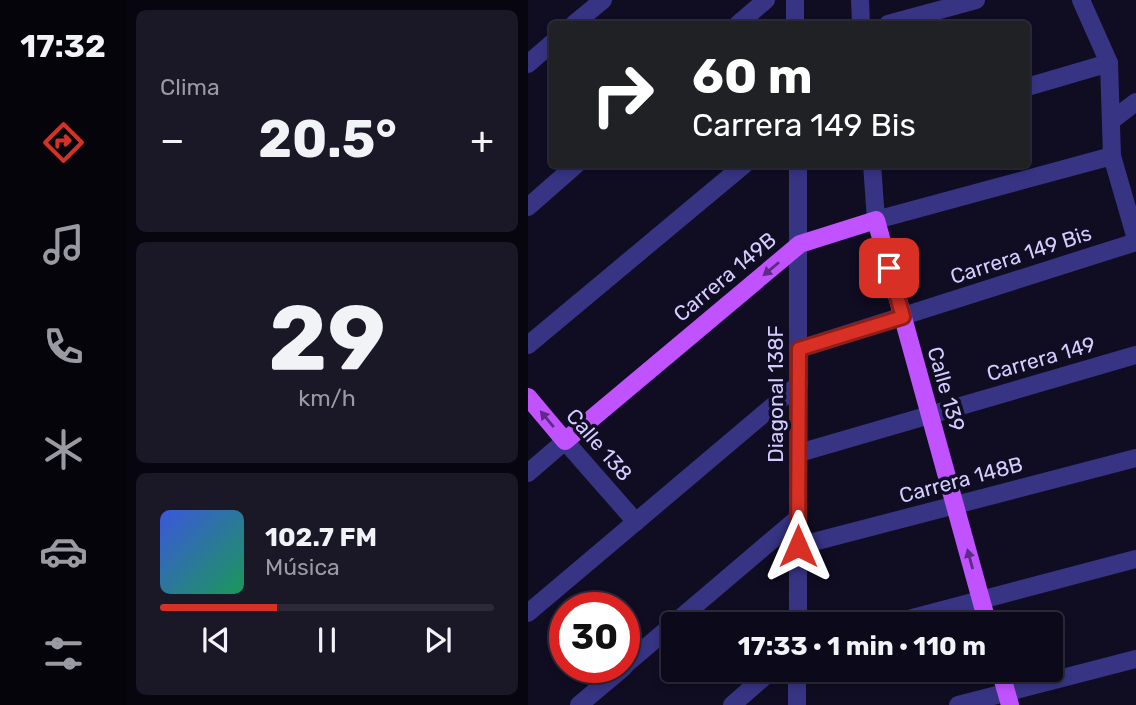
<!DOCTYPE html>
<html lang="es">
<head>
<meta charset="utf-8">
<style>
  body { margin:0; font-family:Rubik,sans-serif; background:#1a1727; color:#f1f3f6; height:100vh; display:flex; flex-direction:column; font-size:26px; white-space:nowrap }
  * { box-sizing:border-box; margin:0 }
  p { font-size:23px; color:#9a9aa2 }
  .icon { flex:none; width:38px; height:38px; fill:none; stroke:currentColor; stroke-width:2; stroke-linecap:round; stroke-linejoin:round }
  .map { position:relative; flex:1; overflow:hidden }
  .details { display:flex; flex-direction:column; gap:10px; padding:10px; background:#07050e; width:402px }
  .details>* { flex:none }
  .guide { position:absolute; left:21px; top:21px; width:481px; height:147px; border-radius:7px; box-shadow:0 4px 10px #0003,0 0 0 2px #2c2a39; background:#202124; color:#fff; overflow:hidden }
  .speed { position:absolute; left:21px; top:592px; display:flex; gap:14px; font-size:35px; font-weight:700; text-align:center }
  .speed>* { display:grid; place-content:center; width:91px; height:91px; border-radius:50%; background:#0c091a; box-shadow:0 4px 10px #0003,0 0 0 2px #2c2a39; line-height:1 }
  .speed .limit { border:10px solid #d22; background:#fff; color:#111 }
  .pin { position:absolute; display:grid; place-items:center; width:60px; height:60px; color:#fff; margin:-30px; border-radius:14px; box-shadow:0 4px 10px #0006 }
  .me { position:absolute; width:77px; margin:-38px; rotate:0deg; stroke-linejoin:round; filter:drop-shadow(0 0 5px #0008) }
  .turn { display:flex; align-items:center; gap:24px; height:147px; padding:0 28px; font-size:32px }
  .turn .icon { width:91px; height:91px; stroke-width:2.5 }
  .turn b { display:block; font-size:49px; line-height:60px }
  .big { font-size:52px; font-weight:700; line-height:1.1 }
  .details .widget { flex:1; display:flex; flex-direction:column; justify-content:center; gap:10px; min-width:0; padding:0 24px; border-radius:10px; background:#1a1727 }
  .details .dial { align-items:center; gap:0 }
  .dial b { font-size:91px; line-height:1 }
  .song { display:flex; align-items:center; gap:21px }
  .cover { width:84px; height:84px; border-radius:10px; background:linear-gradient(135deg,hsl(230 70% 55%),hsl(150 70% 35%)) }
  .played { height:7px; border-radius:4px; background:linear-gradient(90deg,#d93025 35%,#2c2a39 35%) }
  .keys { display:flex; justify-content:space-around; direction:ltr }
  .heat { display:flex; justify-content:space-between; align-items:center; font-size:38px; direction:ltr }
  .trip { position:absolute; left:133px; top:612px; width:402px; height:70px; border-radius:7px; background:#0c091a; box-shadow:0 4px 10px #0003,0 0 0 2px #2c2a39; font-weight:700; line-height:70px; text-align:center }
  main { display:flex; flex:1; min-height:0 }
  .dock { display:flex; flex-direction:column; width:126px; justify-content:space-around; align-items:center; background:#05040a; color:#9a9aa2 }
  .dock .icon { width:49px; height:49px }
  .dock .selected { color:#d93025 }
  .dock b { font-size:32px; color:#f1f3f6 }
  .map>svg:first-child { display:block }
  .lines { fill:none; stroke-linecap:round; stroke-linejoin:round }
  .minor { stroke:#373484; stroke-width:18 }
  .major { stroke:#c053ff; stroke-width:18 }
  .oneway { fill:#5f2c85 }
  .route-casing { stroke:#8d1f18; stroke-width:18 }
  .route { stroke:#d93025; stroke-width:12 }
  .labels { text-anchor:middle; stroke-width:7; stroke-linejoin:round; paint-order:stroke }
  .street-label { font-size:21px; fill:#d3ccff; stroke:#100c22 }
</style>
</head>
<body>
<main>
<nav class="dock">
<b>17:32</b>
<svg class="icon selected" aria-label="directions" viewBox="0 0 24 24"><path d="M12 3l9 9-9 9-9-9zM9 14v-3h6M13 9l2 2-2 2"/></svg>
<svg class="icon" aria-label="music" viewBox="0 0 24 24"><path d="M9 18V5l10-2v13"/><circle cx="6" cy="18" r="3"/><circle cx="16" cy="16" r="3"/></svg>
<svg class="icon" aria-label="phone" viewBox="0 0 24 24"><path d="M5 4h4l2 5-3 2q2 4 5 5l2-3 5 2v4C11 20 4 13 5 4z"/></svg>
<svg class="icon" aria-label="climate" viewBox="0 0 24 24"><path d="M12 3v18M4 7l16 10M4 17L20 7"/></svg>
<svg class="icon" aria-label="car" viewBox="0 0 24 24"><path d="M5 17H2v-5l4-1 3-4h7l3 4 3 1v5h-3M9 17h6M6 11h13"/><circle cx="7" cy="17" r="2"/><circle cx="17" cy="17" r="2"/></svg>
<svg class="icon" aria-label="filters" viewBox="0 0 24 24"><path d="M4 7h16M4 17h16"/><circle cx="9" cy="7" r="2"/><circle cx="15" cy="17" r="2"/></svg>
</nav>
<section class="details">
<div class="widget"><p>Clima</p>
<div class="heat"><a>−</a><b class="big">20.5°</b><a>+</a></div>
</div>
<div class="widget dial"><b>29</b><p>km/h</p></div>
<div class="widget">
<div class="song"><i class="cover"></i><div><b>102.7 FM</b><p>Música</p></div></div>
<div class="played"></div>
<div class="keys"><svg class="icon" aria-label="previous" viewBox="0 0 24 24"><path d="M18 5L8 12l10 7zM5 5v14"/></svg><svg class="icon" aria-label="pause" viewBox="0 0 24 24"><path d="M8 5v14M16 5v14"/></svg><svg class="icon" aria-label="next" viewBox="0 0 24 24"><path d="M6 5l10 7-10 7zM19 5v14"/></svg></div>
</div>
</section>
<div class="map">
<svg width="608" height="705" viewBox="0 0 608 705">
  <rect width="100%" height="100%" fill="#100c22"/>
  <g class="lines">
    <g class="minor">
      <path d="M267 0V24"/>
      <path d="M332 0 333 24"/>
      <path d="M553 0 581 63 584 156 608 239"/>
      <path d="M46 24 75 0"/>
      <path d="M210 24 238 0"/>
      <path d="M360 24 448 0"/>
      <path d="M0 64 24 43"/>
      <path d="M499 87 581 63"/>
      <path d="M583 121 608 102"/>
      <path d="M344 164 348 220 584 156"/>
      <path d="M0 207 49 164"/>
      <path d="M0 345 217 164"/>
      <path d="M271 349 608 242"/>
      <path d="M271 453 608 355"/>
      <path d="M0 473 37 441 108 522"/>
      <path d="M270 546 608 458"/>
      <path d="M0 613 271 384"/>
      <path d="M270 625V164"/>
      <path d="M358 625 608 559"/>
      <path d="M96 666 270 518"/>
      <path d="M51 705 96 667"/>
      <path d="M204 705 244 670"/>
      <path d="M269 705V670"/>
      <path d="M430 705 608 659"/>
    </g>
    <g class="major">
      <path d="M0 397 37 441 272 244 348 220 460 625"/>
      <path d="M472 670 482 705"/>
    </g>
  </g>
  <defs><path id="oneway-solid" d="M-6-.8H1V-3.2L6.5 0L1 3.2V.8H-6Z" transform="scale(1.75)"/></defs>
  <g class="oneway">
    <use href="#oneway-solid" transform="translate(243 269) rotate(140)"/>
    <use href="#oneway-solid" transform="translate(19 419) rotate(-130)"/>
    <use href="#oneway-solid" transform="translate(442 559) rotate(-105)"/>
  </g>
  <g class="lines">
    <defs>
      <path id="route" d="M270 546 271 349 375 317 361 268"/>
    </defs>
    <use href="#route" class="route-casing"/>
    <use href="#route" class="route"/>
  </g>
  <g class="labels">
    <g class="street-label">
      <text transform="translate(493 255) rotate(-18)" y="7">Carrera 149 Bis</text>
      <text transform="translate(197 277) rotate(-40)" y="7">Carrera 149B</text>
      <text transform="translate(513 359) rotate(-16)" y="7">Carrera 149</text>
      <text transform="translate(418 389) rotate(74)" y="7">Calle 139</text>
      <text transform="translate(248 394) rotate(-90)" y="7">Diagonal 138F</text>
      <text transform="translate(71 445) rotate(49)" y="7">Calle 138</text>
      <text transform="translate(433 480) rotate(-15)" y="7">Carrera 148B</text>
    </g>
  </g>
</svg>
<div class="speed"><div class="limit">30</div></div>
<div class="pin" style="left:361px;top:268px;background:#d93025"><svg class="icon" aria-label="arrive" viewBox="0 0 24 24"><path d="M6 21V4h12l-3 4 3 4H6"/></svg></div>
<svg class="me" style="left:270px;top:546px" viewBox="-20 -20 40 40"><path d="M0-17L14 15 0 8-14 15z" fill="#d93025" stroke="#fff" stroke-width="4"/></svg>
<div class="trip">17:33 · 1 min · 110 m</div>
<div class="guide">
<div class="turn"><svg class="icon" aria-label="right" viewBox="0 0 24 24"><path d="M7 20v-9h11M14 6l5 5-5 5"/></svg><div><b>60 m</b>Carrera 149 Bis</div></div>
</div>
</div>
</main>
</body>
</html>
